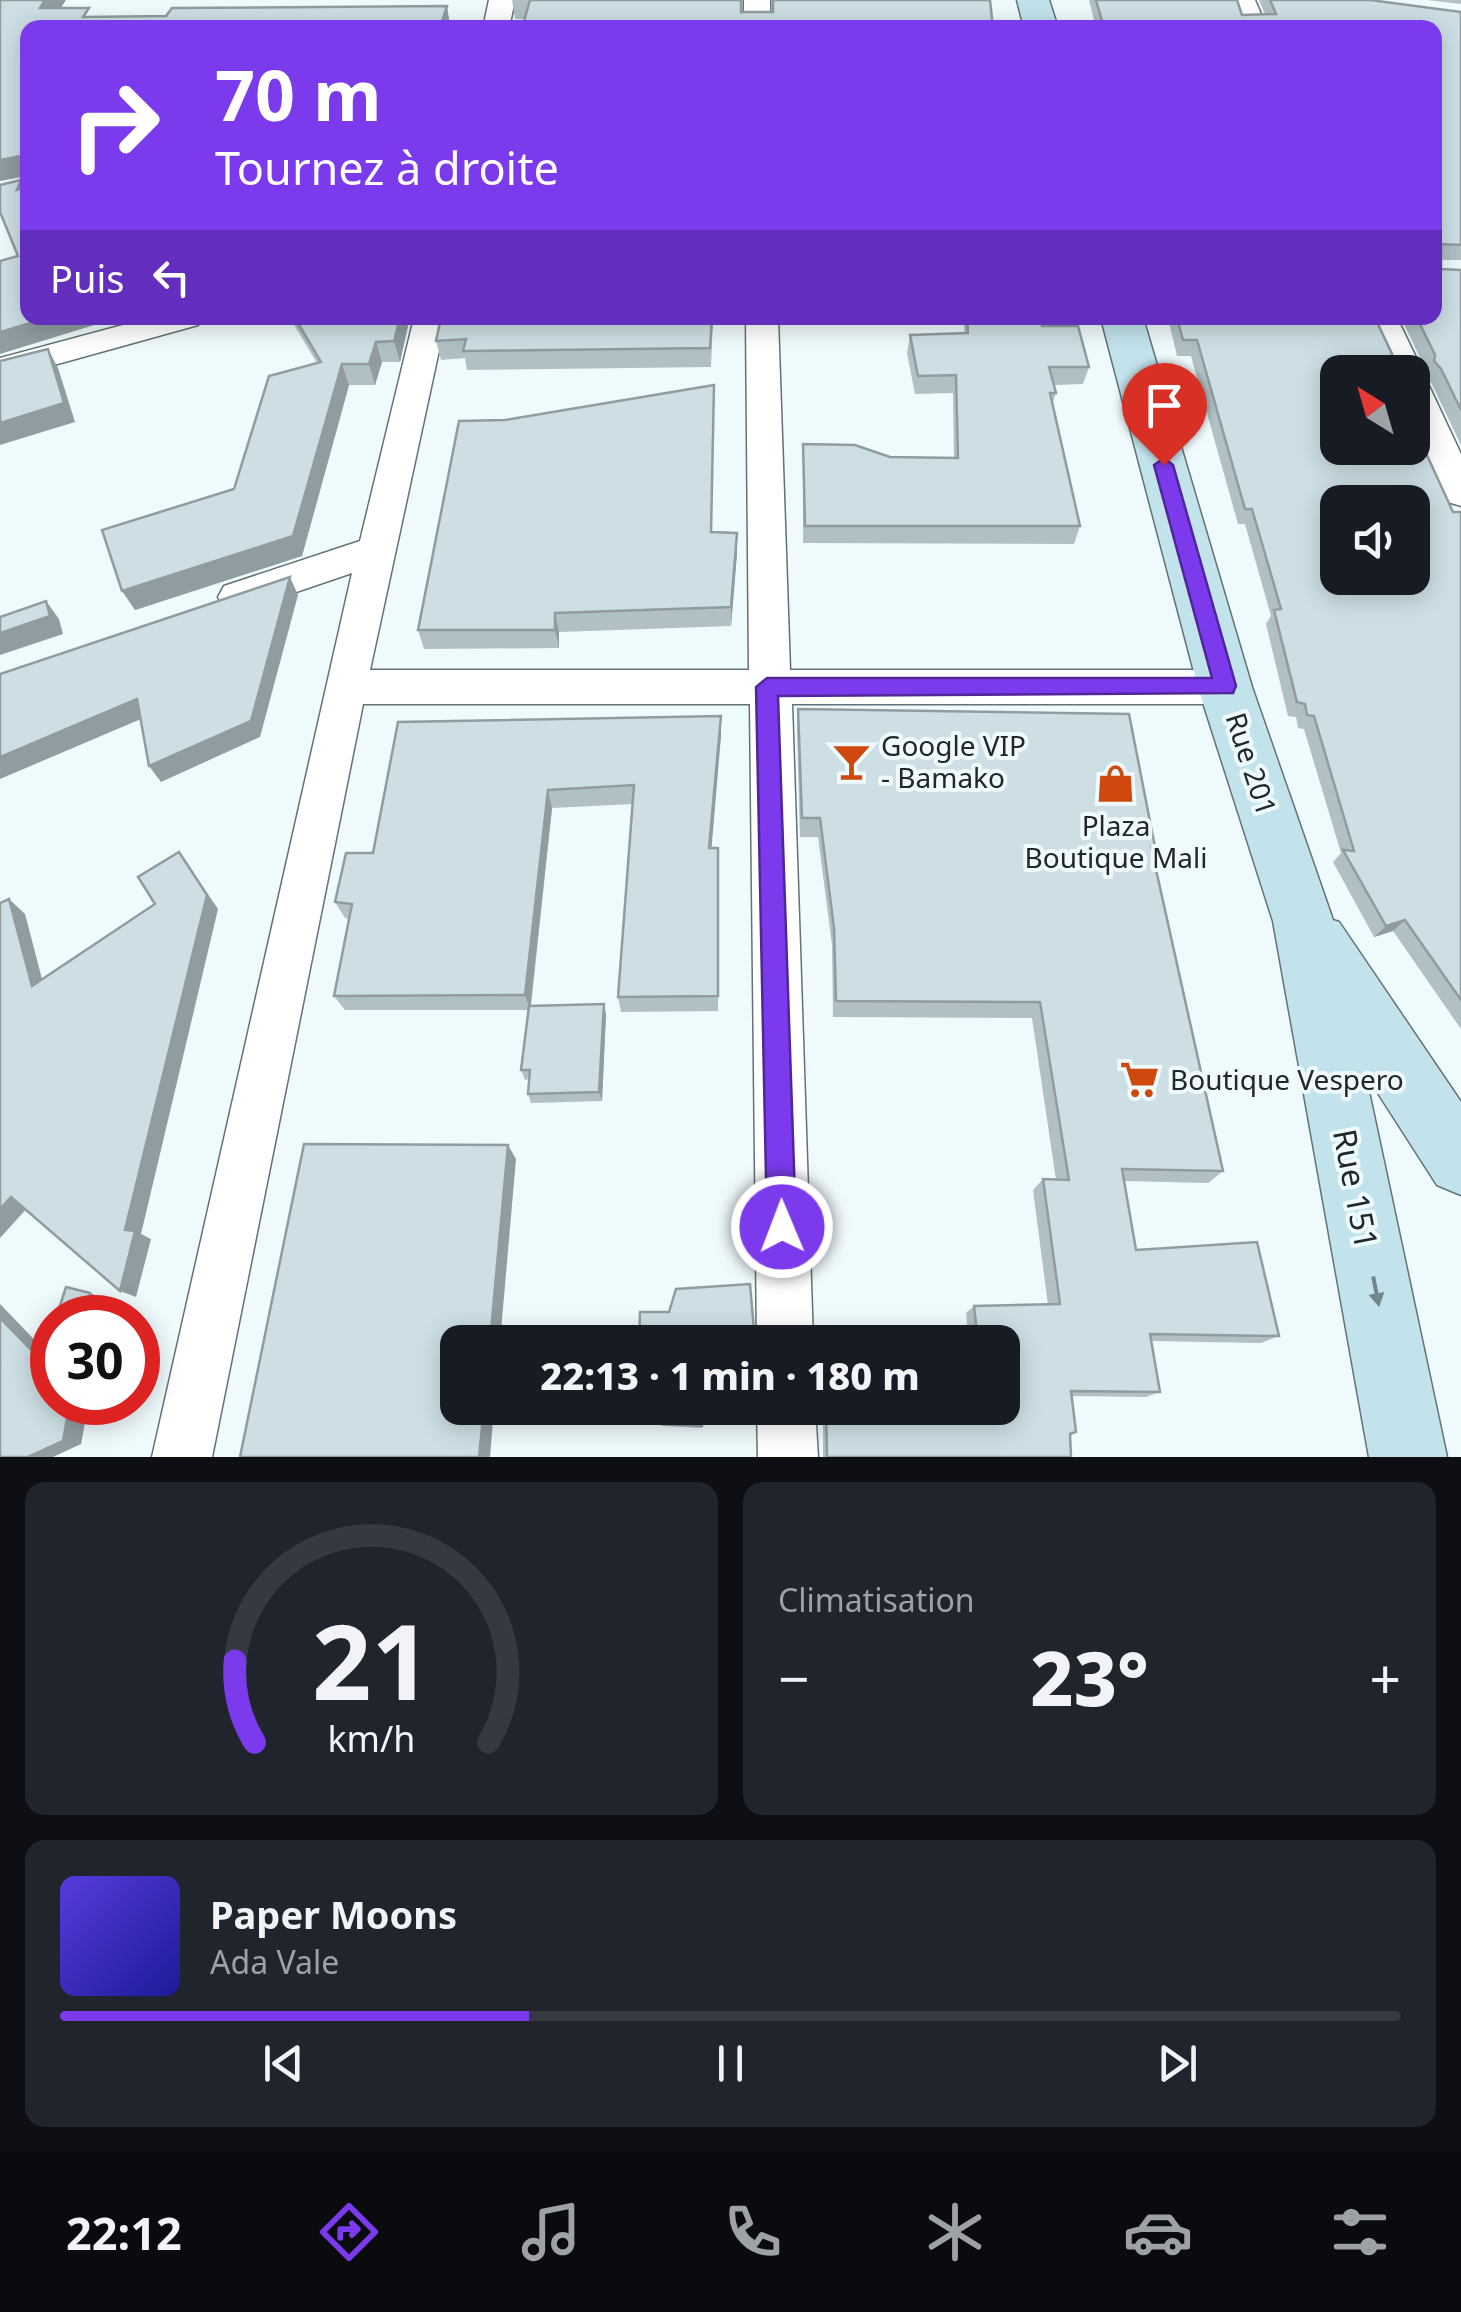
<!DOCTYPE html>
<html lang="fr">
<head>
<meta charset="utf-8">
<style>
  body { margin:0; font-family:"Noto Sans",sans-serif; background:#20242c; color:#f1f3f6; height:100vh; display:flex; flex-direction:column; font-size:38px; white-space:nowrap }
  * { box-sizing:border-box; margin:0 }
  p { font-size:32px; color:#9ea1a6 }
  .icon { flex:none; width:55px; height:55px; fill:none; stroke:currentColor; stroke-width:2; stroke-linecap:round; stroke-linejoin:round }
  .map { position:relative; height:1457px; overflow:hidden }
  .sheet { display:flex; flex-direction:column; gap:25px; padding:25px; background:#0d0f14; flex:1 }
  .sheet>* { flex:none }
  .top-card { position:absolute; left:20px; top:20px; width:1422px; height:305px; border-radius:20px; box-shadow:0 5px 25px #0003; background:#7c3aed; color:#fff; overflow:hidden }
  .needle { width:65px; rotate:323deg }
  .buttons { position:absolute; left:1320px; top:355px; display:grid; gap:20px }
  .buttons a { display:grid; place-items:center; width:110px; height:110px; border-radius:20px; background:#171b24; box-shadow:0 5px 25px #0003; font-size:50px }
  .speed { position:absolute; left:30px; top:1295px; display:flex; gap:20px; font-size:50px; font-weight:700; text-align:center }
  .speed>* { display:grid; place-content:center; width:130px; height:130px; border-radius:50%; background:#171b24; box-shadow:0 5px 25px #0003; line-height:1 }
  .speed .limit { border:15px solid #d22; background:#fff; color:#111 }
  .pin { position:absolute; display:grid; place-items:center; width:85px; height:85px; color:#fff; margin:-102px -42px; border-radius:50% 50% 50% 0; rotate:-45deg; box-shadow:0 0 10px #0007 }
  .pin .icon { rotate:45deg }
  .me { position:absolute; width:110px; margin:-55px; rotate:359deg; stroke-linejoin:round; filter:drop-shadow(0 0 8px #0008) }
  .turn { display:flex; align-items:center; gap:35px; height:210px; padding:0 30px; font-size:45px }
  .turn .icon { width:130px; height:130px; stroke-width:2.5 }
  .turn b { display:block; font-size:70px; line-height:85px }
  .then { display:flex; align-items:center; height:95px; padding:0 30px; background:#0003; gap:20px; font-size:38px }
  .big { font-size:75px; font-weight:800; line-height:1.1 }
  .sheet .tile { flex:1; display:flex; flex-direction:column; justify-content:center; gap:15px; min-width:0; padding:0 35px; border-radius:20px; background:#20242c }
  .sheet .dial { align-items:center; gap:0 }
  .dial svg { height:260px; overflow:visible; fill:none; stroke:#363941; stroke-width:7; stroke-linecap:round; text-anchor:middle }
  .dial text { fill:#f1f3f6; stroke:none }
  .song { display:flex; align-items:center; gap:30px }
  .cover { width:120px; height:120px; border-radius:15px; background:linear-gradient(135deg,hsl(250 70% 55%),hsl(240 70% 35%)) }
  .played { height:10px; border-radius:5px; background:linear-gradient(90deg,#7c3aed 35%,#363941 35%) }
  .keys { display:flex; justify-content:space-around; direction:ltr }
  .heat { display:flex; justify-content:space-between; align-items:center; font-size:55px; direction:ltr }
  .sheet .tiles { flex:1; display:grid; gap:25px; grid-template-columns:1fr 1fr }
  .tile:last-child { grid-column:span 2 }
  .trip { position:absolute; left:440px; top:1325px; width:580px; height:100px; border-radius:20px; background:#171b24; box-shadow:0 5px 25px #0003; font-weight:800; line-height:100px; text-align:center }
  .tabs { display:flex; height:160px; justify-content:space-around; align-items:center; background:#090b0e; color:#9ea1a6 }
  .tabs .icon { width:70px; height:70px }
  .tabs .current { color:#7c3aed }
  .tabs b { font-size:45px; color:#f1f3f6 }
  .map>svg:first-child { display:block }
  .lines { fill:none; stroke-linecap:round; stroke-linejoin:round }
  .minor-casing { stroke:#627277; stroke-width:3 }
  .secondary-casing { stroke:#627277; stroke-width:3 }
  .minor { fill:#fff; fill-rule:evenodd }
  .secondary { fill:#c3e3ec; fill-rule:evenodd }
  .wall { fill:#b0c0c5 }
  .shaded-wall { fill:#909ca0 }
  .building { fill:#cddfe5; stroke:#909ca0; stroke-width:2.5; fill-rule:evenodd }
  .oneway { fill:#72868b }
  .route { fill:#7c3aed; stroke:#51269a; stroke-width:2.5 }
  .labels { text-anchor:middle; stroke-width:8; stroke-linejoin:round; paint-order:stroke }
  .poi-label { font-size:28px; fill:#21282a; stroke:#effafd; text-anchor:start }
  .street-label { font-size:28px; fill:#21282a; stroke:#effafd }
  .near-street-label { font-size:32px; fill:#21282a; stroke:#effafd }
</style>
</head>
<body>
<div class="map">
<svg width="1461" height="1457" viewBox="0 0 1461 1457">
  <rect width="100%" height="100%" fill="#effafd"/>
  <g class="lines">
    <defs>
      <g id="minor">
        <path d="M489 0H515L509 28H483Z"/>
        <rect x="744" y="0" width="26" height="28"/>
        <path d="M1229 0H1255L1267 28H1241Z"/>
        <path d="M149 318H202L198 325 0 380V358Z"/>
        <path d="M414 318H446L370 670H749L746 318H778L790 670H1225L1240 675 1246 687 1240 699 1225 704H792L813 1342H757L750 704H363L212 1457H152L352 573 238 612 224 608 218 597 224 586 360 541Z"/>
        <path d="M1365 318H1397L1423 372 1420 377 1429 386 1461 454V506L1448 502 1412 426V372H1389Z"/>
        <path d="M757 1408H815L818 1457H758Z"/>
      </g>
      <g id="secondary">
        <path d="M1017 0H1049L1058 28H1024Z"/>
        <path d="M1101 318H1143L1252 687 1333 920 1339 922 1461 1102V1195L1437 1185 1365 1073 1447 1457H1369L1273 921 1198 687Z"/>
      </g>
    </defs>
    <use href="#minor" class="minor-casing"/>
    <use href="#secondary" class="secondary-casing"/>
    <use href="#minor" class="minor"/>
    <use href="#secondary" class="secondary"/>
  </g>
  <g class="wall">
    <path d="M512 0H741V12L993 28 515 19Z"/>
    <path d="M1089 0H1237L1242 15 1265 14 1259 0H1370L1461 12V260H1441V269L1461 270V445L1432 384 1425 376 1426 370 1401 318H1435V28H1096Z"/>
    <path d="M1427 0H1461V4Z"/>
    <path d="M290 318H406L408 326 400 362H382L375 385H349L302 556 135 610 234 489 317 363Z"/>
    <path d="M441 318H713L711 367 467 370 465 358 441 360 436 341Z"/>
    <path d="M964 318H1041L1042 326 1089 367 1083 384 1054 385 1056 393 1052 405 1080 526 1074 544 803 543V444L890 457 954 458 953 393 915 394 907 353 910 335 964 333Z"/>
    <path d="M1168 318H1375L1426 429 1420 439 1453 512H1461V1029L1393 931 1374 937 1333 862 1341 853 1304 729 1298 728 1296 717 1288 716 1266 624 1271 616 1245 524H1238L1191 356H1177Z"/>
    <path d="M711 532 737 553 731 626 559 632V648L424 649 418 630Z"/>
    <path d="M798 709 1155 847 1152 852 1223 1171 1208 1183 1124 1181 1136 1250 1279 1336 1261 1343 1151 1341 1160 1392 1146 1397 1071 1396 1070 1434 1071 1457H823V1408H1002V1342H969L966 1313 974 1306 1048 1305 1033 1190 1043 1179 1056 1180 1032 1018 833 1017 832 945 818 837H800L797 729Z"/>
    <path d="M398 722 721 735 711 848H718V1011L621 1012 618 997 633 804 552 808 531 1006 606 1014 602 1101 531 1103 528 1094 529 1079 525 1080 521 1070 528 1010H345L334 996 349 919 345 918 335 902 373 853Z"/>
    <path d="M662 1408H745L703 1417 702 1428 662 1426 661 1424Z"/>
  </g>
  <g class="shaded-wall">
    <path d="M45 0H66L48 27 40 8Z"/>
    <path d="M447 6 450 25 449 28H440Z"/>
    <path d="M21 156 28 163 27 209 17 190 22 177 0 181V160Z"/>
    <path d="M47 318H117L0 354V332Z"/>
    <path d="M400 318H406L408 326 400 362 394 341Z"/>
    <path d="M376 342 382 362 375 385 369 364Z"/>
    <path d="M48 349 58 368 75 422 0 445V423Z"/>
    <path d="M342 364 349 385 302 556 135 610 122 591 293 536Z"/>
    <path d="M737 533V553L731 626V607Z"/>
    <path d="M290 577 298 595 260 737 161 782 149 766Z"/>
    <path d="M46 601 59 619 63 634 0 655V633Z"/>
    <path d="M555 613 559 632V648L555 630Z"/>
    <path d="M137 699 148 716 0 779V757Z"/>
    <path d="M721 716V735L710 866 709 848Z"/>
    <path d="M548 790 552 808 530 1010 525 995Z"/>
    <path d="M179 852 218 909 141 1234 151 1239 136 1297 120 1291 125 1230Z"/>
    <path d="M9 899 25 914 47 998 32 986Z"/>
    <path d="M1405 920 1393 931 1374 937 1386 926Z"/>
    <path d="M604 1004 606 1014 602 1101 599 1092Z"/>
    <path d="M508 1145 516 1159 500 1342H490Z"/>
    <path d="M11 1197 29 1206 0 1238V1209Z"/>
    <path d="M90 1293 107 1300 104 1318 86 1315Z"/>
    <path d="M0 1304 52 1358 42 1361 0 1318Z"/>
    <path d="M70 1402H89L81 1444 53 1457H28Z"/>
    <path d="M484 1408H494L490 1457H479Z"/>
  </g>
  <g class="building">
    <path d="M0 0H45L40 8H89L83 17 166 16 172 8 447 6 440 28H28V163L17 190 28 187V318H47L0 332V261L18 256 0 212V185L21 180V156L0 160Z"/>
    <path d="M530 0H741V12H773V0H990L993 28H522Z"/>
    <path d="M1096 0H1237L1242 15 1276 14 1270 0H1370L1461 12V245L1441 244V269L1461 270V410L1441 369 1434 361 1435 355 1417 318H1435V28H1104Z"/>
    <path d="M295 318H400L394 341 376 342 369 364H342L293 536 122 591 102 530 234 489 269 376 321 362Z"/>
    <path d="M441 318H712L710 348 463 351 466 339 436 341Z"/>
    <path d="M967 318H1041L1042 326H1078L1089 367H1049L1056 393H1050L1080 526H805L803 444 855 445 890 457 958 458 956 375 918 376 910 335 968 333Z"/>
    <path d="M1177 318H1375L1394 358 1417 361V411L1426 429H1415L1453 512H1461V1000L1405 920 1386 926 1343 850 1354 851 1314 716 1307 715 1305 704 1297 702 1274 610 1281 609 1252 509H1245L1197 340H1183ZM1338 372H1412V448H1338ZM1338 502H1412V578H1338Z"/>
    <path d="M48 349 64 403 0 423V361Z"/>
    <path d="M714 385 711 532 737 533 731 607 555 613V630H418L459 421 505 420Z"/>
    <path d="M290 577 251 721 149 766 137 699 0 757V674Z"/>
    <path d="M46 601 50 616 0 633V617Z"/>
    <path d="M798 709 1129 714 1155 847H1151L1223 1171 1122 1169 1136 1250 1257 1242 1279 1336 1150 1334 1160 1392 1071 1391 1076 1432 1070 1434 1071 1457H827L826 1408H1002V1342H978L974 1306 1060 1304 1043 1179 1069 1180 1040 1002 836 1001 834 928 820 818H802Z"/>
    <path d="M721 716 709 848H718V996L618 997 634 785 548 790 525 995 334 996 352 904 335 902 346 853H373L398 722Z"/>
    <path d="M179 852 207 895 125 1230 135 1231 120 1291 11 1197 0 1209V903L9 899 32 986 155 904 138 877Z"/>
    <path d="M604 1004 599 1092 528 1094 530 1070H521L529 1006Z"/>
    <path d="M304 1144 508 1145 490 1342H458V1408H484L479 1457H240Z"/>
    <path d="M750 1284 755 1342H639L640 1312H669L676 1289Z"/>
    <path d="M66 1287 90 1293 86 1315 103 1318H56Z"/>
    <path d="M0 1318 42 1361 52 1329V1402H70L63 1441 28 1457H0Z"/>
    <path d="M662 1408H732L702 1414V1426L661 1424Z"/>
  </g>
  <defs><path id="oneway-solid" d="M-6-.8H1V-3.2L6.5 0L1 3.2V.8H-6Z" transform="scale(2.5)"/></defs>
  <use class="oneway" href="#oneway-solid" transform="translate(1376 1291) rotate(79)"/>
  <path class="route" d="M1164 458 1173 465 1236 686 1233 693 778 696 796 1227 792 1237 782 1241 771 1237 767 1227 756 687 767 678H1212L1154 465Z"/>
  <defs>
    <symbol id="bar-bare" viewBox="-9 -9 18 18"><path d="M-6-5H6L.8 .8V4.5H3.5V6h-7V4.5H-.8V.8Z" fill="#cf490e" stroke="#effafd" stroke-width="2.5" paint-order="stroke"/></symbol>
    <symbol id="shop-bare" viewBox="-9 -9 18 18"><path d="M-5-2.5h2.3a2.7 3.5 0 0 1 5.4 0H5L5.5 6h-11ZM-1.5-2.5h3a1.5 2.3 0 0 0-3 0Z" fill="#cf490e" stroke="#effafd" stroke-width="2.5" paint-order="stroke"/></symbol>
    <symbol id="supermarket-bare" viewBox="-9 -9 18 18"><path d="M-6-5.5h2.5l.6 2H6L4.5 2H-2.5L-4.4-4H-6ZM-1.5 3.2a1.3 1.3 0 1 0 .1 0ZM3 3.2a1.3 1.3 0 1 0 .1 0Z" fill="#cf490e" stroke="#effafd" stroke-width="2.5" paint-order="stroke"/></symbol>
  </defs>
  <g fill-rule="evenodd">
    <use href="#bar-bare" x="824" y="734" width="55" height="55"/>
    <use href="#shop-bare" x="1088" y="756" width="55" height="55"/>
    <use href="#supermarket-bare" x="1112" y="1052" width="55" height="55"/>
  </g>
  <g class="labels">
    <g class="poi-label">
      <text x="881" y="756">Google VIP<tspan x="881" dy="32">- Bamako</tspan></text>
      <text x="1116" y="836" text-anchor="middle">Plaza<tspan x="1116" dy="32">Boutique Mali</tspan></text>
      <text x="1170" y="1090">Boutique Vespero</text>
    </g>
    <g class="street-label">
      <text transform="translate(1251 764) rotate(72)" y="10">Rue 201</text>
    </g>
    <g class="near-street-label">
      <text transform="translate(1355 1189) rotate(79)" y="11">Rue 151</text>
    </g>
  </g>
</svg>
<div class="buttons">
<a><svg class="needle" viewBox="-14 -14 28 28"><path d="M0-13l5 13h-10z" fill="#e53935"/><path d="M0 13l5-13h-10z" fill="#9ea1a6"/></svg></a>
<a><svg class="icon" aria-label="sound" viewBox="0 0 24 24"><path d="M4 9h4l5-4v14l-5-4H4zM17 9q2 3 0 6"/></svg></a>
</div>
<div class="speed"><div class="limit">30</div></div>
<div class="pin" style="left:1164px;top:465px;background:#d93025"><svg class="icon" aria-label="arrive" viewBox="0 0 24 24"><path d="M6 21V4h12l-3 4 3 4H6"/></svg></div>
<svg class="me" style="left:782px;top:1227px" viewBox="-20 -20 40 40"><circle r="17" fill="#7c3aed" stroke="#fff" stroke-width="3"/><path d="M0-11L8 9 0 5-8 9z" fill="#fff"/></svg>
<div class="trip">22:13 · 1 min · 180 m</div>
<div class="top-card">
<div class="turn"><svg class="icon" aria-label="right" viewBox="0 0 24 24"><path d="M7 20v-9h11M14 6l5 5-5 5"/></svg><div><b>70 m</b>Tournez à droite</div></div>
<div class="then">Puis<svg class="icon" aria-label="left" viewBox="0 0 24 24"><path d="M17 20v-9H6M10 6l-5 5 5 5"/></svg></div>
</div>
</div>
<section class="sheet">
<div class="tiles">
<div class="tile dial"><svg viewBox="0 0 100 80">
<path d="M14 69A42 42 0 1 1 86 69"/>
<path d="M14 69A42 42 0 0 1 8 44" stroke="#7c3aed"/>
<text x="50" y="56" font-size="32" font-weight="700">21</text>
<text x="50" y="72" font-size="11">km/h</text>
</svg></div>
<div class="tile"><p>Climatisation</p>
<div class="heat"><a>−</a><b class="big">23°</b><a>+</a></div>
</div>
<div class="tile">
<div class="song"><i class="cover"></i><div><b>Paper Moons</b><p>Ada Vale</p></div></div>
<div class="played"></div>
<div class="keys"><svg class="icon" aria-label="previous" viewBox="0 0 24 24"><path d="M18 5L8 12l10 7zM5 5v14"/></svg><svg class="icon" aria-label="pause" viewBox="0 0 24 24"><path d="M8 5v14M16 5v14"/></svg><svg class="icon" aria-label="next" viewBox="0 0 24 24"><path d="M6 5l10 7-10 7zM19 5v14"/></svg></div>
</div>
</div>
</section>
<nav class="tabs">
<b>22:12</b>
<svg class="icon current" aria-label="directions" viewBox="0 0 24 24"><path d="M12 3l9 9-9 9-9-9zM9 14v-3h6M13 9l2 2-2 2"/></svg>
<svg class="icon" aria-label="music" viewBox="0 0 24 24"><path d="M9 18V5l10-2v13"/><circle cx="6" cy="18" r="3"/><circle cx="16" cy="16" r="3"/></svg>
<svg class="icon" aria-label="phone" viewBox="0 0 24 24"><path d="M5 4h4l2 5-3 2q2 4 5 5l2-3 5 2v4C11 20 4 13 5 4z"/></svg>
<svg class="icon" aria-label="climate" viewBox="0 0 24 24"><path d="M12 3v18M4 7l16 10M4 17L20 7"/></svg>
<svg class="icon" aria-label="car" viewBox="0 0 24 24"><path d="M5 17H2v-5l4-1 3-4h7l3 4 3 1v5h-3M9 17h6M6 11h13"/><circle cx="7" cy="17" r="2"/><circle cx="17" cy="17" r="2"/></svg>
<svg class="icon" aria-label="filters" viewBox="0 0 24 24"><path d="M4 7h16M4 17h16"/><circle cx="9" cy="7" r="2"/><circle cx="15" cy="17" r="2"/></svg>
</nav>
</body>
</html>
